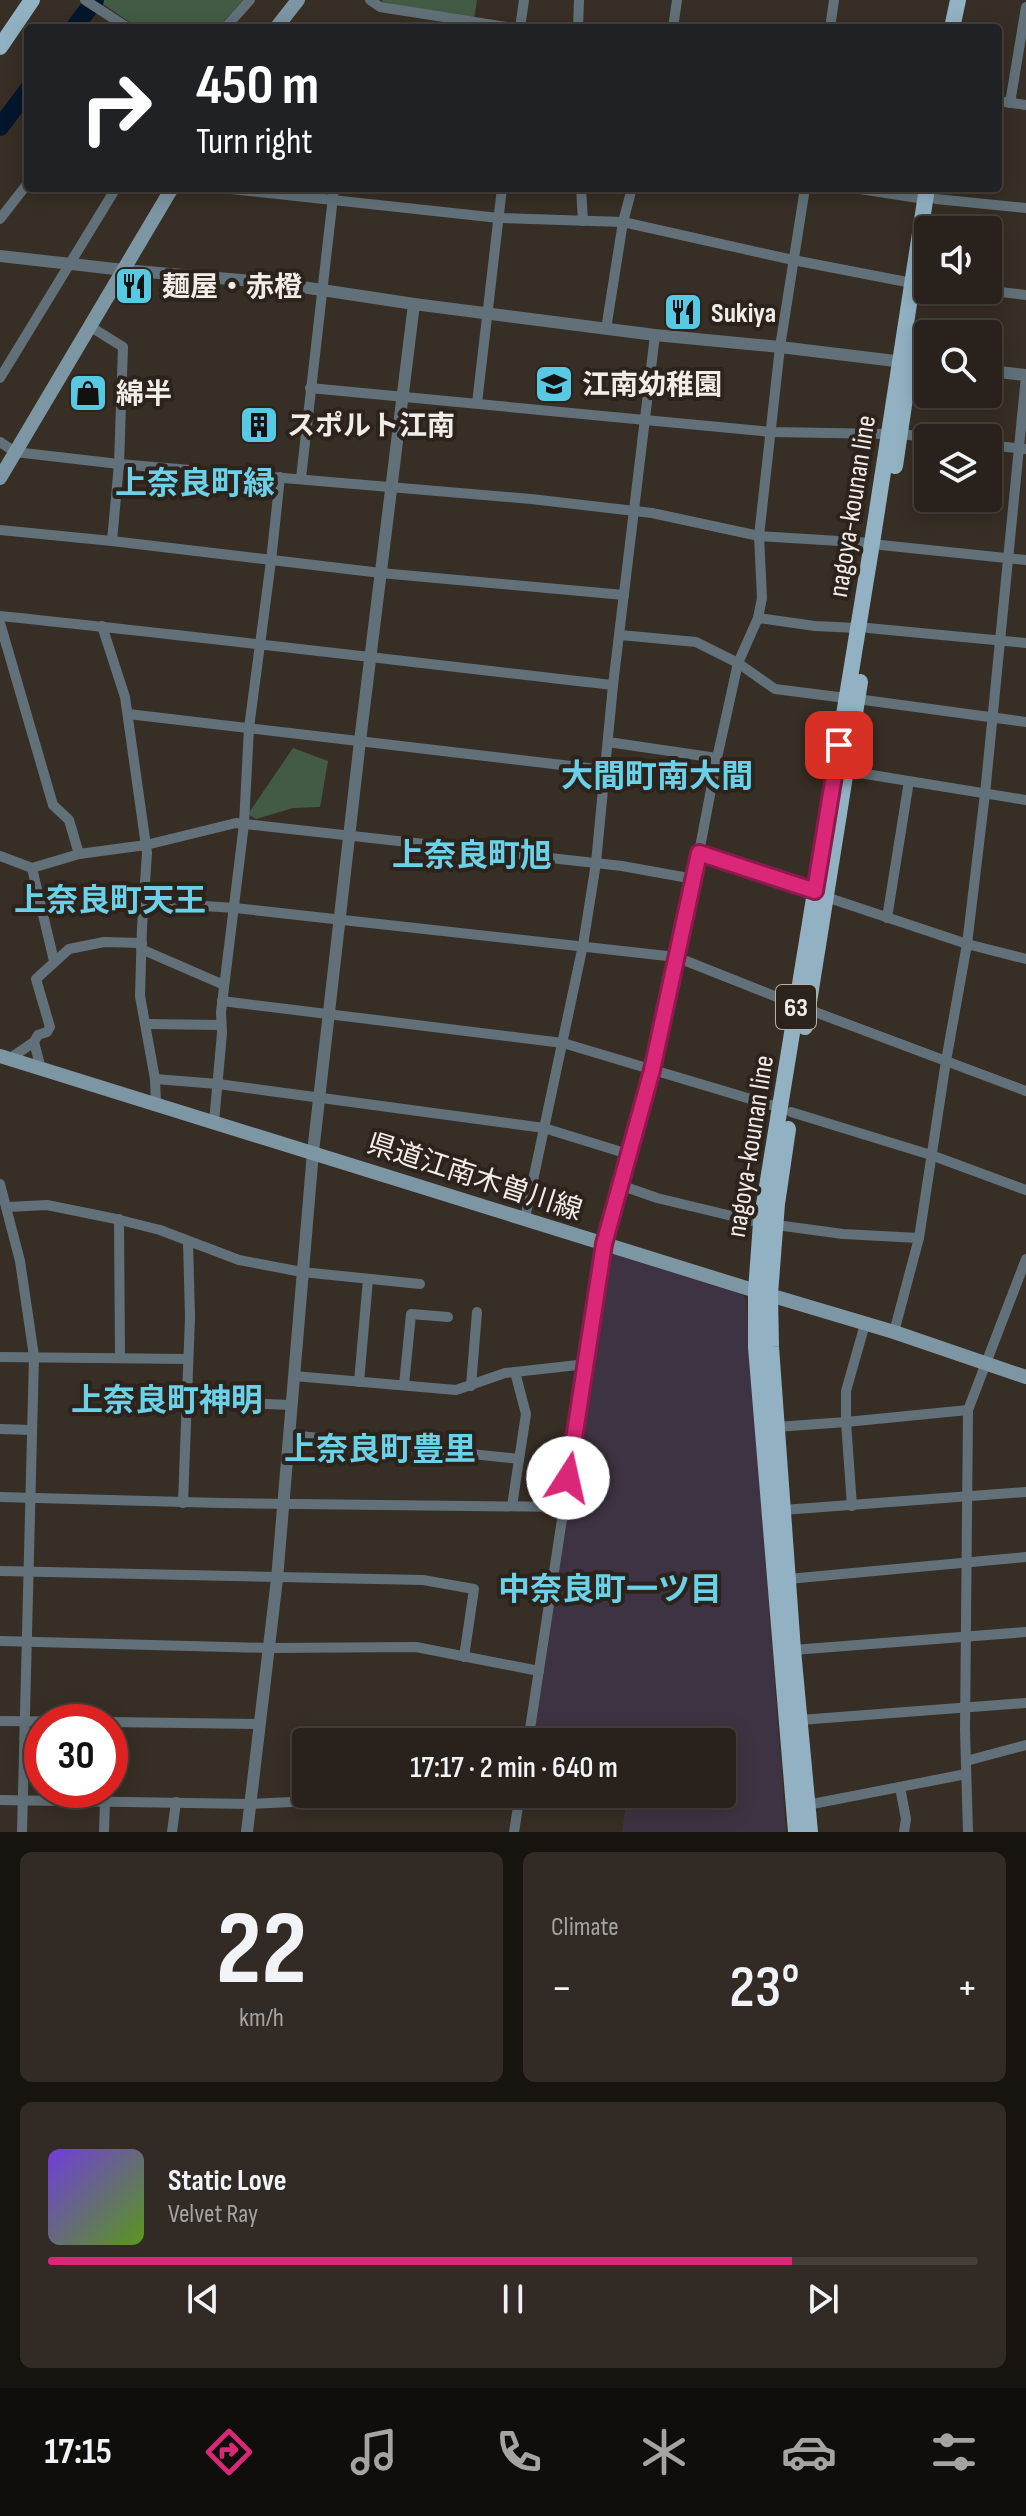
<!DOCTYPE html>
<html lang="en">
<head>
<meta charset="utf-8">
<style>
  body { margin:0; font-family:"Sofia Sans Condensed","Noto Sans JP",sans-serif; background:#312a25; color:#f1f3f6; height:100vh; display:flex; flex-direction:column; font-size:30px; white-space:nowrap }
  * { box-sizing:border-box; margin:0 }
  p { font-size:26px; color:#a5a4a3 }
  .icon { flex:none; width:44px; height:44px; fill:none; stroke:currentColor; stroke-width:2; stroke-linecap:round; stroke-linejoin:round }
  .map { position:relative; height:1832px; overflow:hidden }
  .drawer { display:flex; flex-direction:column; gap:20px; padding:20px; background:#17130f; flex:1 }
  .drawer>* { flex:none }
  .hud { position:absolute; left:24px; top:24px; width:978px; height:168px; border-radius:8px; box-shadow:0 4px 20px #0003,0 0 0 2px #453f3b; background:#202124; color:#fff; overflow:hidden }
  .buttons { position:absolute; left:914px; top:216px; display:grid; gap:16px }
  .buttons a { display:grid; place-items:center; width:88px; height:88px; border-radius:8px; background:#29221c; box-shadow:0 4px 20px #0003,0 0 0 2px #453f3b; font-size:40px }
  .speed { position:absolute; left:24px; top:1704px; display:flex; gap:16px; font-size:40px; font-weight:700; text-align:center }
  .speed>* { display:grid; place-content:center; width:104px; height:104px; border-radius:50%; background:#29221c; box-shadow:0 4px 20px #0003,0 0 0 2px #453f3b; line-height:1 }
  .speed .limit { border:12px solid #d22; background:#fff; color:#111 }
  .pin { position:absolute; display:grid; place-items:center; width:68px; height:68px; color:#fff; margin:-34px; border-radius:16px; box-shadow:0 4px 12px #0006 }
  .me { position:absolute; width:88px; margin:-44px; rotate:10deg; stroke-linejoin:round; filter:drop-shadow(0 0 6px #0008) }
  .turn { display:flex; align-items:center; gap:28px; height:168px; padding:0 40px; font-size:36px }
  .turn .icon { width:104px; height:104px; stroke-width:2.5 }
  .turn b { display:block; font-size:56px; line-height:68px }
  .big { font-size:60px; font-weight:600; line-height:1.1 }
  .drawer .widget { flex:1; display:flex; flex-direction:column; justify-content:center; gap:12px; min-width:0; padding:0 28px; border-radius:12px; background:#312a25 }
  .drawer .dial { align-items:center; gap:0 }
  .dial b { font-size:104px; line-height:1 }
  .song { display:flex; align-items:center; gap:24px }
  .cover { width:96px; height:96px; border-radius:12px; background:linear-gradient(135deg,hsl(260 70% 55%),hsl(90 70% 35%)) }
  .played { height:8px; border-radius:4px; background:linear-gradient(90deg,#db2777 80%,#453f3b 80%) }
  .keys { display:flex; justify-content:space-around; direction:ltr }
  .heat { display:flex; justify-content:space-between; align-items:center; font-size:44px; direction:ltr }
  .drawer .tiles { flex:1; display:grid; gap:20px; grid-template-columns:1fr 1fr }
  .widget:last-child { grid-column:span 2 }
  .trip { position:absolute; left:292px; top:1728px; width:444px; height:80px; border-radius:8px; background:#29221c; box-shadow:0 4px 20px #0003,0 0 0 2px #453f3b; font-weight:600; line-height:80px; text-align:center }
  .tab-bar { display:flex; height:128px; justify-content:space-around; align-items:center; background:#100e0b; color:#a5a4a3 }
  .tab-bar .icon { width:56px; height:56px }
  .tab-bar .current { color:#db2777 }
  .tab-bar b { font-size:36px; color:#f1f3f6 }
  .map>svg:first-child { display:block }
  .industrial { fill:#3e3342 }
  .green { fill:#435b44 }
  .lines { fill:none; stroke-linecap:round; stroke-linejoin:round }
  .river { stroke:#04162b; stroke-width:18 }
  .minor { stroke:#627179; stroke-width:10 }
  .tertiary { stroke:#627179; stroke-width:12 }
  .secondary { stroke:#7d96a3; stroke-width:14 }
  .primary { stroke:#92b2c3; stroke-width:16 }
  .route-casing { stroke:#8e194d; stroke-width:20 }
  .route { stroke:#db2777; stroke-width:14 }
  .labels { text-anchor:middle; stroke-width:8; stroke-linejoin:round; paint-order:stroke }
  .shield { fill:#2c241c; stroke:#b7b0aa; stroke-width:2 }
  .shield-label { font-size:26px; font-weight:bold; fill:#f2ece7 }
  .poi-label { font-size:28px; font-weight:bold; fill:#f2ece7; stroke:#2c241c; text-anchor:start }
  .street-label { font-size:28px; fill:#f2ece7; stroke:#2c241c }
  .quarter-label { font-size:32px; font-weight:bold; fill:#6bd1e8; stroke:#2c241c }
</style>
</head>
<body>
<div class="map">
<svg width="1026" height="1832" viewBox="0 0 1026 1832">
  <rect width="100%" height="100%" fill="#372e25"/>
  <path class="industrial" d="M610 1252 740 1292 746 1300 786 1832H622L626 1804 564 1794H722V1742H531L605 1255Z"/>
  <g class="green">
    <path d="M102 0H243L218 28H138L100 2Z"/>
    <path d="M382 0H477L474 19 382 2Z"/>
    <path d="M293 748 328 761 320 807 293 808 256 819 248 814Z"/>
  </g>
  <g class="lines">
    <g class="river">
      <path d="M74 28 95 0"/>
      <path d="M0 127 28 90"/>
    </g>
    <g class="minor">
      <path d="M85 0 128 28"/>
      <path d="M370 0 380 7 513 28"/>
      <path d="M225 28 250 0"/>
      <path d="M520 28 524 0"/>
      <path d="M578 28 579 0"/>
      <path d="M673 28 677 0"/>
      <path d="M830 28 834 0"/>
      <path d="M998 101 1026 105"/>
      <path d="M1010 103 1026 7"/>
      <path d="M222 188 499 218 623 222 793 260 912 283"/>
      <path d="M581 188 583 221"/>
      <path d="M853 188 925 199"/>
      <path d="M936 199 1026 208"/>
      <path d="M0 219 28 183"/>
      <path d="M923 282 928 283"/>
      <path d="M983 290 1026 295"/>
      <path d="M91 327 123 347 119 464 112 541"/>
      <path d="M606 329 623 222 632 188"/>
      <path d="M0 378 116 188"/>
      <path d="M310 388 771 432 888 434"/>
      <path d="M477 403 502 188"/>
      <path d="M900 434 935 438"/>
      <path d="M0 442 15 452 119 464 531 499 652 513 759 536 872 543"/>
      <path d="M988 445 1026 449"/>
      <path d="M301 478 334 188"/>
      <path d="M0 530 112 541 381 573 624 595"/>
      <path d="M881 545 1026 560"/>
      <path d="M0 616C205 637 409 662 613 685"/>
      <path d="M758 618 815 626 857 628"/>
      <path d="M0 623 53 805 69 820 79 854"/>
      <path d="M102 626 125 697 147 853 142 927 140 996 155 1079 156 1104"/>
      <path d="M868 628 1026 643"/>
      <path d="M620 635 696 642 738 663 775 689 846 698"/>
      <path d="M857 699 1026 722"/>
      <path d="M128 714 605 770"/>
      <path d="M608 742 717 758"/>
      <path d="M841 770 1026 800"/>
      <path d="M699 853 815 891"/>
      <path d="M0 856 32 868 79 854 146 845 236 823 622 866 694 879"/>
      <path d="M32 868 54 961"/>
      <path d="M826 897 967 944 1026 959"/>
      <path d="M144 902 235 908 676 957 797 1005"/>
      <path d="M887 918 909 781"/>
      <path d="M141 949 224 985"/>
      <path d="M222 1001 563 1043 781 1108"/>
      <path d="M807 1009 1026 1091"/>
      <path d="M146 1024 221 1025"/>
      <path d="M9 1059 34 1042"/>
      <path d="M41 1069 34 1042 38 1035 47 1032 50 1027 36 979 69 949 104 942 142 943"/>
      <path d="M155 1079 218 1084 544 1128 628 1154"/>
      <path d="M791 1112 931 1155 1026 1190"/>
      <path d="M214 1122 222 1033 221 1012 244 824 249 728 271 561 280 477"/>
      <path d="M0 1184 20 1261 34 1356 22 1832"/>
      <path d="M620 1185 657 1198 761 1223"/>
      <path d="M7 1207 47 1205 116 1219 160 1230 239 1260 302 1272 420 1284"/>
      <path d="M525 1218 583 945 596 863 613 685 655 335"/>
      <path d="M119 1219 120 1358"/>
      <path d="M776 1225 843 1234 919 1238"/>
      <path d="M894 1332 919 1238 946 1061 967 944 985 794 1026 376"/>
      <path d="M0 1357 187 1359"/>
      <path d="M294 1376 456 1390 505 1373 587 1364"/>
      <path d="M359 1382 368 1279"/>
      <path d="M404 1385 411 1314 448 1317"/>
      <path d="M471 1386 477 1312"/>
      <path d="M186 1401 291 1405"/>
      <path d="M776 1427 846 1422 968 1410"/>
      <path d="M0 1429 32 1430"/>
      <path d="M290 1435 519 1459"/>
      <path d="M0 1497 221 1503 563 1507"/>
      <path d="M183 1503 190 1317 188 1241"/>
      <path d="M512 1506 526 1414 515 1372"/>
      <path d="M852 1506 846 1422V1391L865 1324"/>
      <path d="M783 1510 1026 1492"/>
      <path d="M0 1571 423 1580 474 1589 464 1657"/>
      <path d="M788 1579 1026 1557"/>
      <path d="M0 1641 270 1648 416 1647 539 1671"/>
      <path d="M793 1650 1026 1632"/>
      <path d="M800 1720 1026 1703"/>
      <path d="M0 1721 101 1722"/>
      <path d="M110 1722 260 1724"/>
      <path d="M528 1742 604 1244 652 1070 694 879 717 758 738 663 758 618 762 598 759 536 780 347 805 188"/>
      <path d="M966 1761 1026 1745"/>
      <path d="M900 1787 906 1819 904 1832"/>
      <path d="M0 1800 251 1804 334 1800 403 1794"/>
      <path d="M807 1805 966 1774"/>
      <path d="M104 1832 105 1801"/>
      <path d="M172 1832 176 1802"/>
      <path d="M514 1832 520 1794"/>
      <path d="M968 1832 965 1730 968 1410 1026 1259"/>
    </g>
    <g class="tertiary">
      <path d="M0 256 124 270 276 283 414 304 655 335 780 347 928 365"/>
      <path d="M988 371 1026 375"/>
      <path d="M247 1832 277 1579 313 1152 360 741 414 304"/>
    </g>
    <g class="secondary">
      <path d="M276 28 298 0"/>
      <path d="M0 478 172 188"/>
      <path d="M0 1056 756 1291 894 1332 1026 1377"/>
    </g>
    <g class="primary">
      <path d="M952 28 958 0"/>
      <path d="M0 47 32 0"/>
      <path d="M895 466 915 331"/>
      <path d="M805 1027 860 682"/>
      <path d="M788 1129 777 1204 770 1294 771 1347 793 1650 810 1832"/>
      <path d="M796 1832 756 1347V1291L761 1223 872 543 927 188"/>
    </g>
  </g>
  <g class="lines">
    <defs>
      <path id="route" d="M568 1478 604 1244 652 1070 699 853 815 891 839 745"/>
    </defs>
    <use href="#route" class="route-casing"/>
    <use href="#route" class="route"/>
  </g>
  <defs>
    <symbol id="restaurant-square" viewBox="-11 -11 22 22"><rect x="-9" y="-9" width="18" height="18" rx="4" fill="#57c9e2" stroke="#2c241c"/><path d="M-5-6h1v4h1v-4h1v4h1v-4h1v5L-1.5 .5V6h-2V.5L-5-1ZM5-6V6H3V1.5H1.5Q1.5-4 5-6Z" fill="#111"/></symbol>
    <symbol id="school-square" viewBox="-11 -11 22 22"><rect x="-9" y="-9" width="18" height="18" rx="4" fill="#57c9e2" stroke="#2c241c"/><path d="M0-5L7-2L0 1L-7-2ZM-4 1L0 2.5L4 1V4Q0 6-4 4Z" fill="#111"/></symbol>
    <symbol id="shop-square" viewBox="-11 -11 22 22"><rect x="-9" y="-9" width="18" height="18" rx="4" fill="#57c9e2" stroke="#2c241c"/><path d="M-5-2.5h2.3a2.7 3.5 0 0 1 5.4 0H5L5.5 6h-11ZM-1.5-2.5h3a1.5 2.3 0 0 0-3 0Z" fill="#111"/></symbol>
    <symbol id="building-square" viewBox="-11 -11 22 22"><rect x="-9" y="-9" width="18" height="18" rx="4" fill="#57c9e2" stroke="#2c241c"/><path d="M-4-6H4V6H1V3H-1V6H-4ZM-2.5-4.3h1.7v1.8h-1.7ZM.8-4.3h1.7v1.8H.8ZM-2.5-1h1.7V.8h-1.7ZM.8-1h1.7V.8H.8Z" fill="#111"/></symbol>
  </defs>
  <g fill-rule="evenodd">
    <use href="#restaurant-square" x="112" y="264" width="44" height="44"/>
    <use href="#restaurant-square" x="661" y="290" width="44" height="44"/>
    <use href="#school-square" x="532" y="362" width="44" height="44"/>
    <use href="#shop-square" x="66" y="371" width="44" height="44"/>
    <use href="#building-square" x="237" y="403" width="44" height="44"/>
  </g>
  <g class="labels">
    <rect class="shield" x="776" y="985" width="40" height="44" rx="6"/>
    <g class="shield-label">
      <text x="796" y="1016">63</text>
    </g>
    <g class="poi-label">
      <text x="162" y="296">麺屋・赤橙</text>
      <text x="711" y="322">Sukiya</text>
      <text x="582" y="394">江南幼稚園</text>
      <text x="116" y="403">綿半</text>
      <text x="287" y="435">スポルト江南</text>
    </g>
    <g class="street-label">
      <text transform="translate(851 506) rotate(-81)" y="10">nagoya-kounan line</text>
      <text transform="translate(749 1146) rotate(-81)" y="10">nagoya-kounan line</text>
      <text transform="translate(475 1176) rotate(18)" y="10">県道江南木曽川線</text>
    </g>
    <g class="quarter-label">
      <text x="195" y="494">上奈良町緑</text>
      <text x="657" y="787">大間町南大間</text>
      <text x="472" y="866">上奈良町旭</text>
      <text x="110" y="911">上奈良町天王</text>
      <text x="167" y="1411">上奈良町神明</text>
      <text x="380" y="1460">上奈良町豊里</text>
      <text x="610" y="1600">中奈良町一ツ目</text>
    </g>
  </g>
</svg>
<div class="buttons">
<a><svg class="icon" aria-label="sound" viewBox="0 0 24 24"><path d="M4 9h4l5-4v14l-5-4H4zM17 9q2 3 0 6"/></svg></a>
<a><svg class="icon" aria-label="search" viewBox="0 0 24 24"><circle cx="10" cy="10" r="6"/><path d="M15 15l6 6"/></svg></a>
<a><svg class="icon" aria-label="layers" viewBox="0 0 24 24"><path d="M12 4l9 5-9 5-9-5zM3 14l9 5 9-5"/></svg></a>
</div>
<div class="speed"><div class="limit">30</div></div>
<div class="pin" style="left:839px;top:745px;background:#d93025"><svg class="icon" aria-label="arrive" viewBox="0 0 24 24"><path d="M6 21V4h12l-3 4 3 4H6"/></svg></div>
<svg class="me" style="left:568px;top:1478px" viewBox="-20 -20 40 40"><circle r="19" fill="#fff"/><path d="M0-13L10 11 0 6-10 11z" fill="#db2777"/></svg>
<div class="trip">17:17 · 2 min · 640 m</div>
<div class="hud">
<div class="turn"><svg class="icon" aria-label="right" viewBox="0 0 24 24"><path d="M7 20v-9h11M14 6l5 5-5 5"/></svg><div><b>450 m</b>Turn right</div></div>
</div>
</div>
<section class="drawer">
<div class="tiles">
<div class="widget dial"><b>22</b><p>km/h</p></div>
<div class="widget"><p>Climate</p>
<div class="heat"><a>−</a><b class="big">23°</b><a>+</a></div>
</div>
<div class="widget">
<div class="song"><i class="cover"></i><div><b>Static Love</b><p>Velvet Ray</p></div></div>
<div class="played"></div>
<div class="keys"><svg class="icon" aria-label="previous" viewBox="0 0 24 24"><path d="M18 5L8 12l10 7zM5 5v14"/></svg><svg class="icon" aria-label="pause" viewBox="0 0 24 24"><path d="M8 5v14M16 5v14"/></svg><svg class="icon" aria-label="next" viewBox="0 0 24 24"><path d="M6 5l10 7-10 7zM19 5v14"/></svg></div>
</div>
</div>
</section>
<nav class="tab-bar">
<b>17:15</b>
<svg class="icon current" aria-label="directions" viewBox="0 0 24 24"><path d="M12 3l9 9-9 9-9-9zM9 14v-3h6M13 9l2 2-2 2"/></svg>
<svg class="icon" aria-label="music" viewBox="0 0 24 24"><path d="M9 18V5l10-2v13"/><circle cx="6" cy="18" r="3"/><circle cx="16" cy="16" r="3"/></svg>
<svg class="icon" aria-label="phone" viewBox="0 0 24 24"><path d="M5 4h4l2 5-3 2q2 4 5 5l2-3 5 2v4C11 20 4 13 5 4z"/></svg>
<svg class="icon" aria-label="climate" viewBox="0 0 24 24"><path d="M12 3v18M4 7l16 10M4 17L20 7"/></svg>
<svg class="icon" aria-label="car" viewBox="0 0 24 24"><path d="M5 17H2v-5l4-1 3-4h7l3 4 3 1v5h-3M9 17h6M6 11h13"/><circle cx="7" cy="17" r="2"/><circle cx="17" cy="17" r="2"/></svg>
<svg class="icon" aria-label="filters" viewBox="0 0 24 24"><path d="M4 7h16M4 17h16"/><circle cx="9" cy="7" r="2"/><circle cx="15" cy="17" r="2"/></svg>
</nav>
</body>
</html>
